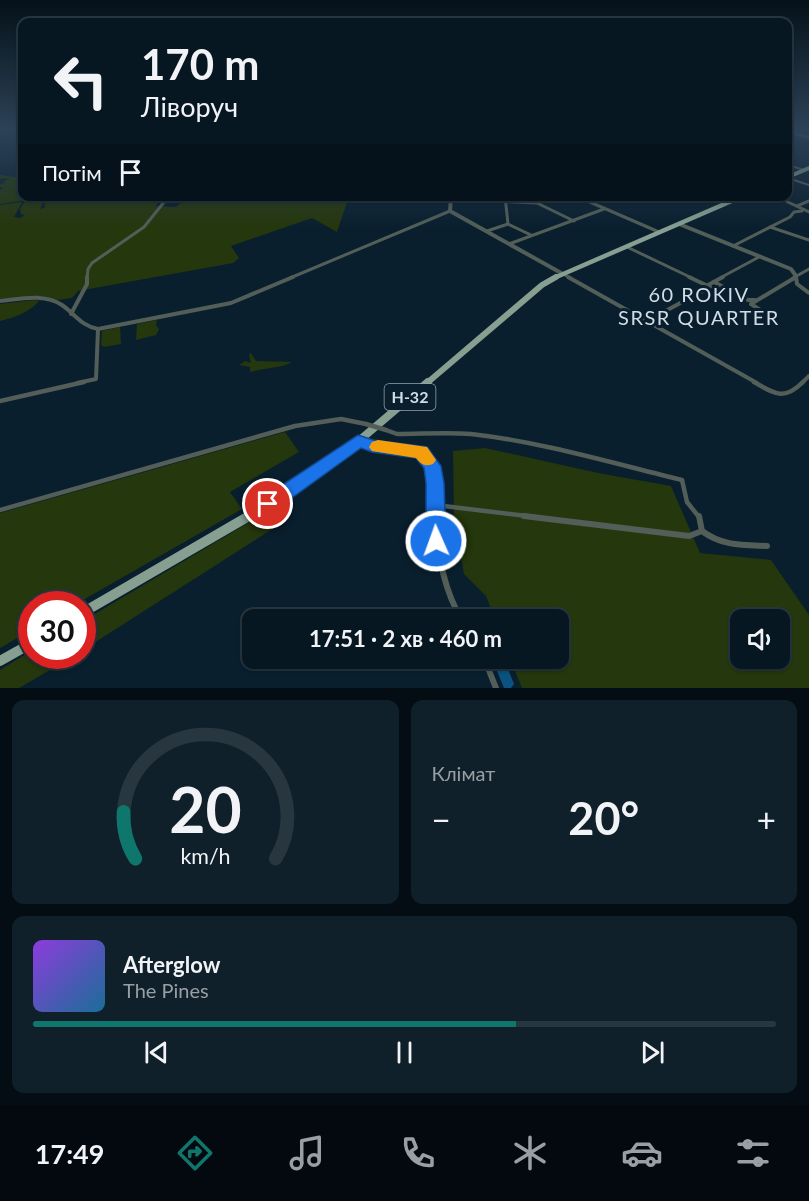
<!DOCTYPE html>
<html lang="uk">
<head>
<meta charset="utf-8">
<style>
  body { margin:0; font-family:Lato,sans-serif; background:#10202a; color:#f1f3f6; height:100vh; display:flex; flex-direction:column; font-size:22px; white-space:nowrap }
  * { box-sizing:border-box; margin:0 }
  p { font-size:20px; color:#989fa5 }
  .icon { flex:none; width:33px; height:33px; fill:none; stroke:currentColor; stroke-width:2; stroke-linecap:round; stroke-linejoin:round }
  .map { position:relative; height:688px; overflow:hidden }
  .drawer { display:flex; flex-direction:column; gap:12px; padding:12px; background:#040d13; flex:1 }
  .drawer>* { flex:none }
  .hud { position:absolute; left:18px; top:18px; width:774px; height:183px; border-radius:12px; box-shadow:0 2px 4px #0004,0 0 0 2px #283640; background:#071722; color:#f1f3f6; overflow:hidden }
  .tools { position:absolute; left:730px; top:609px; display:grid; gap:12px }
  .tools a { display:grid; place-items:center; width:60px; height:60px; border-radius:12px; background:#071722; box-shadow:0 2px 4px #0004,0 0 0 2px #283640; font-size:30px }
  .speed { position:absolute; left:18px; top:591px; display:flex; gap:12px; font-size:30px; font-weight:700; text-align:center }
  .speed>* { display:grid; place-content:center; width:78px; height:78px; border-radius:50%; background:#071722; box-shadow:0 2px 4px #0004,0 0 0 2px #283640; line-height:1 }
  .speed .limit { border:9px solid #d22; background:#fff; color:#111 }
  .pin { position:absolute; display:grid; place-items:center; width:51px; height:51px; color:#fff; margin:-26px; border:3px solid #fff; border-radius:50%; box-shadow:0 2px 6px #0007 }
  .me { position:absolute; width:66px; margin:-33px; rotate:358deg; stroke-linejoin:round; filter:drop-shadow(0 0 4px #0008) }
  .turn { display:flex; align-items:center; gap:21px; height:126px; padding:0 24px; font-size:27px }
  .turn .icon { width:78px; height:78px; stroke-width:2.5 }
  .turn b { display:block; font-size:42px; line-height:51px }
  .then { display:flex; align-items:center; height:57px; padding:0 24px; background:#0003; gap:12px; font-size:22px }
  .big { font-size:45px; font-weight:700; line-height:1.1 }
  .drawer .card { flex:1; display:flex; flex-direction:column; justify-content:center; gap:9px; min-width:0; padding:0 21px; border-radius:12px; background:#10202a }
  .drawer .dial { align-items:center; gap:0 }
  .dial svg { height:156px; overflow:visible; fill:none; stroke:#283640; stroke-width:7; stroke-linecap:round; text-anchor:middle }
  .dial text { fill:#f1f3f6; stroke:none }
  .song { display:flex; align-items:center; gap:18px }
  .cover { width:72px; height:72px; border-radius:9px; background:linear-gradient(135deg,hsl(270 70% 55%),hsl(200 70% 35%)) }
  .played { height:6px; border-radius:3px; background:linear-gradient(90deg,#0f766e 65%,#283640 65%) }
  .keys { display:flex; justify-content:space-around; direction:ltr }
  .heat { display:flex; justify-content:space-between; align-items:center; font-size:33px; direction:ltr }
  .drawer .tiles { flex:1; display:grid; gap:12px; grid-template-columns:1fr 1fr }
  .card:last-child { grid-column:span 2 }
  .trip { position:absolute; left:242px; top:609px; width:327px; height:60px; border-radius:12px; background:#071722; box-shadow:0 2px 4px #0004,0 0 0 2px #283640; font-weight:700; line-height:60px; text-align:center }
  .tab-bar { display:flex; height:96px; justify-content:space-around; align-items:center; background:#03090e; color:#989fa5 }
  .tab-bar .icon { width:42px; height:42px }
  .tab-bar .current { color:#0f766e }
  .tab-bar b { font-size:27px; color:#f1f3f6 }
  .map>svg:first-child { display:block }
  .green { fill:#25370c; fill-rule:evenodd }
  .water { fill:#0a527f }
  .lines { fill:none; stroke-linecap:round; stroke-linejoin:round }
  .minor-far4 { stroke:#525e57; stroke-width:2 }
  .minor-far3 { stroke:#525e57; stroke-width:3 }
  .minor-far2 { stroke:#525e57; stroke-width:4 }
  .minor-far1 { stroke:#525e57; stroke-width:4.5 }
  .minor { stroke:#525e57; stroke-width:6 }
  .tertiary { stroke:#525e57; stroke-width:4 }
  .secondary { stroke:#6f8278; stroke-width:3 }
  .primary-far4 { stroke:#869f91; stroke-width:4 }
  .primary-far3 { stroke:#869f91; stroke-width:4.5 }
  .primary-far2 { stroke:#869f91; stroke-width:6 }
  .primary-far1 { stroke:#869f91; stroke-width:8 }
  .primary { stroke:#869f91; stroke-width:10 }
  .minor-bridge { stroke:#525e57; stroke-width:4.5 }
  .route { fill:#1a73e8; stroke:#114b97; stroke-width:1.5 }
  .slow { fill:#f59e0b }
  .labels { text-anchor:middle; stroke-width:6; stroke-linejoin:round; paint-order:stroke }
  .shield { fill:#091f2e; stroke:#94a4b0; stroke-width:1.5 }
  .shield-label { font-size:16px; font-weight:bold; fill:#d0dde7 }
  .neighbourhood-label { font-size:20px; letter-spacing:1.5px; fill:#d0dde7; stroke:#091f2e }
</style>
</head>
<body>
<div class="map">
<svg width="809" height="688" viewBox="0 0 809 688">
  <rect width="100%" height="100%" fill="#091f2e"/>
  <g class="green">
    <path d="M0 175 22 178V186L19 188 22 189V196L49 197 45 198 40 209 46 207 44 206 46 200 52 196 165 197 155 206 176 207 189 196H309L348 199 337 232 312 218 231 246 239 258 233 263 78 291 72 298 58 300 43 296 0 299V205L22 202 14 217 20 218 25 215 21 214 20 209 26 200 0 204V190L3 188 0 187V184L6 183 3 182 10 178 0 179Z"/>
    <path d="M36 300 39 301C28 313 16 317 0 321V304Z"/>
    <path d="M157 320 156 325 159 329 156 335 136 340 137 324Z"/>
    <path d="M120 327 121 344 104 347 101 345 102 331Z"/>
    <path d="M251 353 256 361 292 362C283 368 263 368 250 372V367L239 365 245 361 251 363 249 355Z"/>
    <path d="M285 432 299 452 230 492 242 509 76 604H32L31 630 0 648V513Z"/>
    <path d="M485 448 598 473 671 486 700 553 771 560 809 615V688H522L510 659 558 658V620L495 619 486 596 464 574 454 516 453 451ZM741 620H780V658H741Z"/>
    <path d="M270 510 282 523 83 650V621Z"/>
    <path d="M31 651 32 656H74L19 688H0V670Z"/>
  </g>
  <path class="water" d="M492 659H504L514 684 511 688H504Z"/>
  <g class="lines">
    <g class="minor-far4">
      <path d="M788 165 804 170"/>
      <path d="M788 178 809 185"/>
      <path d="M383 196H390"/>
    </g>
    <g class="minor-far3">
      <path d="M383 196 537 203 574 221"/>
      <path d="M505 196 508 224 531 235"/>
      <path d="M576 196 659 232"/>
      <path d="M775 196 809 212"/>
      <path d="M538 203 556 196"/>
      <path d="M797 206 809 201"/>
      <path d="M770 227 809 240"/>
      <path d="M487 231 508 224"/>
      <path d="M509 244 604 209"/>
      <path d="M733 246 790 217 794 212 802 211"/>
      <path d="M627 247 692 278"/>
      <path d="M563 274 571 278"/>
      <path d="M796 276V278"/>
      <path d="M87 278 88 269 92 263 144 227 169 196"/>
      <path d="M290 278 450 211"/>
      <path d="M720 278 759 257"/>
      <path d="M793 278 809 269"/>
    </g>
    <g class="minor-far2">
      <path d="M568 277 757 383"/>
      <path d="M689 277 710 287"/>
      <path d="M796 277 797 284 809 293"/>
      <path d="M714 282 748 300H755"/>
      <path d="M708 285 723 277"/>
      <path d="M0 301C20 299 44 293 62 305 75 314 81 326 98 329L231 303 293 277"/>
      <path d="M765 313 751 304 796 277"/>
      <path d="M71 314 87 284V277"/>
      <path d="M647 321 710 287"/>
      <path d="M77 383 96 379 98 329"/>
      <path d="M802 383 809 376"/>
    </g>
    <g class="minor-far1">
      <path d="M754 382C775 394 784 401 803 382"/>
      <path d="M0 401 84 382"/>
      <path d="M386 430 397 434C421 434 447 432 471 434 542 442 612 463 682 480L687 502 699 517"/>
      <path d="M359 441 372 446 421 452 433 466 436 517"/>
      <path d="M435 505 536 517"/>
      <path d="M0 510 295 426 341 419 366 424"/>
    </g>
    <g class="minor">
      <path d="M436 516C437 552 443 589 462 620"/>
      <path d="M524 516 689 536 702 531"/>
      <path d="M699 516 702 531C722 546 742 545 767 546"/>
      <path d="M484 658 496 688"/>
    </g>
    <g class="tertiary">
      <path d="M451 196 450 211 563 274"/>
      <path d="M679 224 791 269 796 276"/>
    </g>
    <path class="secondary" d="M788 132 809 137"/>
    <path class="primary-far4" d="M788 177 809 168"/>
    <path class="primary-far3" d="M554 278 743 196"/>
    <path class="primary-far2" d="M427 383 542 285 556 277"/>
    <path class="primary-far1" d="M246 517 341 456 428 382"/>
    <g class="primary">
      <path d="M82 613 249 516"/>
      <path d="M0 661 32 643"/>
    </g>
    <path class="minor-bridge" d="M366 424 386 430"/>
  </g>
  <linearGradient id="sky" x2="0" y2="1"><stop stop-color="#051119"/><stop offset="0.57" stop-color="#2c4257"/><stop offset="1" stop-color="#2c4257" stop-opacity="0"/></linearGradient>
  <rect width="809" height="228" fill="url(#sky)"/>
  <path class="route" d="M358 435 373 440 427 447 441 466 444 483 446 541 443 547 436 550 429 547 426 541V483L424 468 416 458 372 452 361 448 275 510 268 512 261 510 259 504 261 499Z"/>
  <path class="slow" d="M378 440 427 447 436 460 433 464C424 467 421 464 416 458L372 451 369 447 372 442Z"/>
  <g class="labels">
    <rect class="shield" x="384.5" y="384" width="51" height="26" rx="4.5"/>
    <g class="shield-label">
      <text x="410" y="403">Н-32</text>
    </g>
    <g class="neighbourhood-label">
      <text x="699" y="302">60 ROKIV<tspan x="699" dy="23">SRSR QUARTER</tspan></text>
    </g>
  </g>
</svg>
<div class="tools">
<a><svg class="icon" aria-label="sound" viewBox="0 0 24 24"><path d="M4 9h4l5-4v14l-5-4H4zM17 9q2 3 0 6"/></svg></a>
</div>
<div class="speed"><div class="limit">30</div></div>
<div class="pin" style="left:268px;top:504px;background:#d93025"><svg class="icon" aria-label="arrive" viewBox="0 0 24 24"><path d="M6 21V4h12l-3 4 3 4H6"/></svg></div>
<svg class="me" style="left:436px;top:541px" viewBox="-20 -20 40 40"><circle r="17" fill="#1a73e8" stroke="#fff" stroke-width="3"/><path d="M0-11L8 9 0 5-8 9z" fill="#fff"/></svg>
<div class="trip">17:51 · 2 хв · 460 m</div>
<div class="hud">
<div class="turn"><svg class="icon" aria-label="left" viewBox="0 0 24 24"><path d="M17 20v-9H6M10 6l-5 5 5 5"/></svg><div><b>170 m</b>Ліворуч</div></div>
<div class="then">Потім<svg class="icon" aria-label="arrive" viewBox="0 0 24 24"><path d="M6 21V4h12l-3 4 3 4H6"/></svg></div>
</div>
</div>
<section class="drawer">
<div class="tiles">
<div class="card dial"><svg viewBox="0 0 100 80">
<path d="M14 69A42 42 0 1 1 86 69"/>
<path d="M14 69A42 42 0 0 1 8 45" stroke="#0f766e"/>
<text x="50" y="56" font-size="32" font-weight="700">20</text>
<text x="50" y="72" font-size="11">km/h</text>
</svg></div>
<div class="card"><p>Клімат</p>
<div class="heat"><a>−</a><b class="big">20°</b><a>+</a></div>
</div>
<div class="card">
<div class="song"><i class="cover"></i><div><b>Afterglow</b><p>The Pines</p></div></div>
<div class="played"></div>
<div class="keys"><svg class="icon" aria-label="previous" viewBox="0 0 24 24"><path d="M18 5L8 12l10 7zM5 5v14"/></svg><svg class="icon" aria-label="pause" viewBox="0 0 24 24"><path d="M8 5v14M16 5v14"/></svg><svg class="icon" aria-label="next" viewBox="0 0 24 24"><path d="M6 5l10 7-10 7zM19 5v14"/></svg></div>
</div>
</div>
</section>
<nav class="tab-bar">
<b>17:49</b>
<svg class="icon current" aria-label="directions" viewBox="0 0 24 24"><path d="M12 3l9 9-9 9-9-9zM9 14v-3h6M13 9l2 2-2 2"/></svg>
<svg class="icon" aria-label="music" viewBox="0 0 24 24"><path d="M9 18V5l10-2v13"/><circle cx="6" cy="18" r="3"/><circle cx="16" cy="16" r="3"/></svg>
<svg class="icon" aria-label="phone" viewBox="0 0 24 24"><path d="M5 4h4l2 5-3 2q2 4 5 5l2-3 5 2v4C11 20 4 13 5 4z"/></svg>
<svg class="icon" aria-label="climate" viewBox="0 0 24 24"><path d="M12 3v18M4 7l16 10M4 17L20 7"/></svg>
<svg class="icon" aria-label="car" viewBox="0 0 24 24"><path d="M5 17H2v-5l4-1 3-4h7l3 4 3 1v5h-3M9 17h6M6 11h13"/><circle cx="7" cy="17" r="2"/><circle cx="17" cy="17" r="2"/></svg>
<svg class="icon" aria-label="filters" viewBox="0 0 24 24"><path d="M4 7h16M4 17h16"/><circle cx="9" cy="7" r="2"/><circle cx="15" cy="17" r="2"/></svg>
</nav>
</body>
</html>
